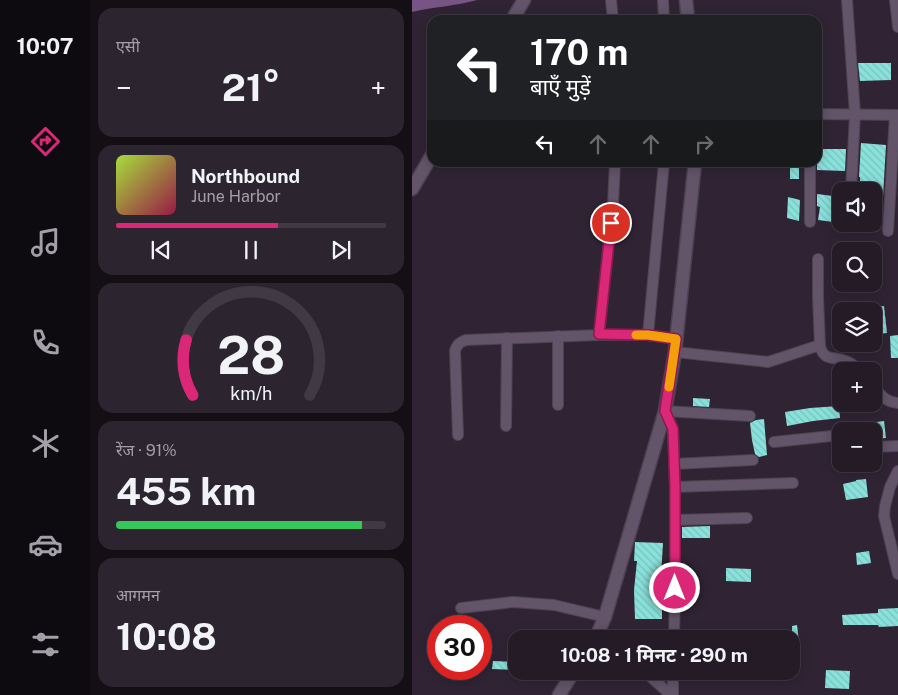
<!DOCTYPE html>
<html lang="hi">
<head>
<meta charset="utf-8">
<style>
  body { margin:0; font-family:"Public Sans","Noto Sans Devanagari",sans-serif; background:#2c242f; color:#f1f3f6; height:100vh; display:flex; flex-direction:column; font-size:19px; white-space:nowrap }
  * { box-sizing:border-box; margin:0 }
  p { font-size:16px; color:#a3a1a7 }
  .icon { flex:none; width:28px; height:28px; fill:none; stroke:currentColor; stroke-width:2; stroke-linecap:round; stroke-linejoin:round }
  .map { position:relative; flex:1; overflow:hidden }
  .side { display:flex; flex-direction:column; gap:8px; padding:8px; background:#140f15; width:322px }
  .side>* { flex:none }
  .guide { position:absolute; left:15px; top:15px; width:395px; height:152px; border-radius:15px; box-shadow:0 2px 12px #0003,0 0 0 1px #413944; background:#202124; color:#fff; overflow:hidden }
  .tools { position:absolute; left:420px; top:182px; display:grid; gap:10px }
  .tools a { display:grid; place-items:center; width:50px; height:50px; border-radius:10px; background:#241b27; box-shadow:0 2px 12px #0003,0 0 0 1px #413944; font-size:25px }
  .speed { position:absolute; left:15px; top:615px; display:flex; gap:10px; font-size:25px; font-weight:700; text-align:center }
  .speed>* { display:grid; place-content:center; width:65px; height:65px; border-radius:50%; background:#241b27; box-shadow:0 2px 12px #0003,0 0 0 1px #413944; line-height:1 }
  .speed .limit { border:8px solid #d22; background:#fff; color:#111 }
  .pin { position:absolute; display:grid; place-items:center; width:42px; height:42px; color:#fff; margin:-21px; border:2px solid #fff; border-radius:50%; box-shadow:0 1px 5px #0007 }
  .me { position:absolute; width:55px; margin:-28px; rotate:0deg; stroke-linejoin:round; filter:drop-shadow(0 0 4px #0008) }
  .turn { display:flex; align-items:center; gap:18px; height:105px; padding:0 20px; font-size:22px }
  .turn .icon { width:65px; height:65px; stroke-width:2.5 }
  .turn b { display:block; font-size:35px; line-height:42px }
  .lanes { display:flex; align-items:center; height:48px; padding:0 20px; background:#0003; justify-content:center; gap:25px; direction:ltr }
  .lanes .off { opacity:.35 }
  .big { font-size:38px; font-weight:700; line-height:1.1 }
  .side .card { flex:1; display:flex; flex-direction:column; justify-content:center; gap:8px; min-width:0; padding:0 18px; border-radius:15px; background:#2c242f }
  .side .dial { align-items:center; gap:0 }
  .dial svg { height:130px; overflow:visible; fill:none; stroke:#413944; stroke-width:7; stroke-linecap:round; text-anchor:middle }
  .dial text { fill:#f1f3f6; stroke:none }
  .song { display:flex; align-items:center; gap:15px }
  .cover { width:60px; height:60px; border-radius:8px; background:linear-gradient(135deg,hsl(80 70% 55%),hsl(340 70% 35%)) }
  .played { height:5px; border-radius:2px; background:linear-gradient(90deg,#db2777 60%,#413944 60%) }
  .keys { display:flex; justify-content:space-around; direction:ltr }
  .heat { display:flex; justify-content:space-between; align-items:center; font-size:28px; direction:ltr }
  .charge { height:8px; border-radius:4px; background:linear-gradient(90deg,#34c759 91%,#413944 0) }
  .trip { position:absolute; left:96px; top:630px; width:292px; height:50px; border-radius:15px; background:#241b27; box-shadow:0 2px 12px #0003,0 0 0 1px #413944; font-weight:700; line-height:50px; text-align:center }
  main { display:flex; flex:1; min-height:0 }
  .tabs { display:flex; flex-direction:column; width:90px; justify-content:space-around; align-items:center; background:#0e0b10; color:#a3a1a7 }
  .tabs .icon { width:35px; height:35px }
  .tabs .active { color:#db2777 }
  .tabs b { font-size:22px; color:#f1f3f6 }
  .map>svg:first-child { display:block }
  .water { fill:#785484 }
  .building { fill:url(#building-back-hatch) }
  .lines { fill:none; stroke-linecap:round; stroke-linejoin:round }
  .minor-casing { stroke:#4d4251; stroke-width:12 }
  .tertiary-casing { stroke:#4d4251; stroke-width:15 }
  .minor { stroke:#635469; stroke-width:10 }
  .tertiary { stroke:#635469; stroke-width:12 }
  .route-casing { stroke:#8e194d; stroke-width:12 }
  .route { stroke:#db2777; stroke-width:9 }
  .slow { stroke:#f59e0b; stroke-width:9 }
</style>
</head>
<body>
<main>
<nav class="tabs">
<b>10:07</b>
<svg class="icon active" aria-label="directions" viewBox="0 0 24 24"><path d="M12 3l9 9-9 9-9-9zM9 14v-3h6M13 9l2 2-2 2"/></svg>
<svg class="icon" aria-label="music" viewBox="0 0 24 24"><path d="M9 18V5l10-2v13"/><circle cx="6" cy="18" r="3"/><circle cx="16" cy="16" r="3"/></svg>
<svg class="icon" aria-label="phone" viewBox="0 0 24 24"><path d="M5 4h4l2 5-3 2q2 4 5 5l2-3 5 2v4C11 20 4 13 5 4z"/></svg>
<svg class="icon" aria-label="climate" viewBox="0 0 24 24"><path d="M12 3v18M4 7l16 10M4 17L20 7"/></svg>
<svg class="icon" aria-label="car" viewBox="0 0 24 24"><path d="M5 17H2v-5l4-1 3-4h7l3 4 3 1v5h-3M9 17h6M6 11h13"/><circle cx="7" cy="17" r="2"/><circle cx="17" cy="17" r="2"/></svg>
<svg class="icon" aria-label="filters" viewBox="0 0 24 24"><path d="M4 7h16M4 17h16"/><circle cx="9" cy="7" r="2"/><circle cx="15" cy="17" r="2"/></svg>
</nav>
<section class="side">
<div class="card"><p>एसी</p>
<div class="heat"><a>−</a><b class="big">21°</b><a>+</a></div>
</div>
<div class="card">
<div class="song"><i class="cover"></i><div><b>Northbound</b><p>June Harbor</p></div></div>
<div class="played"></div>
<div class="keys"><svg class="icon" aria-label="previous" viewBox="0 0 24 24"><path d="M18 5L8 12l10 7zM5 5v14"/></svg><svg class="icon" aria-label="pause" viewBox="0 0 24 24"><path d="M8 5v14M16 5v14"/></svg><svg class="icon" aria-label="next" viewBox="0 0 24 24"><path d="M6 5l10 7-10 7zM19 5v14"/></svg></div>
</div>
<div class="card dial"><svg viewBox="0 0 100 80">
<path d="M14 69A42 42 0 1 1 86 69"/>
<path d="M14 69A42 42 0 0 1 10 35" stroke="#db2777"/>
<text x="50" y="56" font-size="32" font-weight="700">28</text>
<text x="50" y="72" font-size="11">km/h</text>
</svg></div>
<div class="card"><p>रेंज · 91%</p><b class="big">455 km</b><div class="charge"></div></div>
<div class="card"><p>आगमन</p><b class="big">10:08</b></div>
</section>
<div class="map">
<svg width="486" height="695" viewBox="0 0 486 695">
  <defs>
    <pattern id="building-back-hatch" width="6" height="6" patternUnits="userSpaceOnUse" patternTransform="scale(1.25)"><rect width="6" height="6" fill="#89e1db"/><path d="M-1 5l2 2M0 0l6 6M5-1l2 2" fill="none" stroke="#7bc1bd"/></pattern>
  </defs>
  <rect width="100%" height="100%" fill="#302434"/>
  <path class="water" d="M0 0H65C44 6 21 7 0 12Z"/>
  <g class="building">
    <path d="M446 63H479V80L448 81Z"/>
    <path d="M449 143 474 145 470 214H461V191H448V177H447Z"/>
    <path d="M405 149H434L433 171 405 170Z"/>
    <rect x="378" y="162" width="9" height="17"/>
    <path d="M405 194 429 197V223L406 220 408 207 405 206Z"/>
    <path d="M376 197 388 200 387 221 375 218Z"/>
    <path d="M472 306 475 333 465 334 463 307Z"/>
    <path d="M486 335V358H479L478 336Z"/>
    <path d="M281 398 298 399 297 407 281 406Z"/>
    <path d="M427 406 428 418 401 421 375 426 373 412 398 408Z"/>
    <path d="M352 419 355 455 347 457 343 454 340 440 338 423 344 420Z"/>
    <path d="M472 421 474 438 461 439V431H458L457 423Z"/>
    <path d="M454 479 456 497 434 500 431 484 444 481V480Z"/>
    <path d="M298 526V538H270V527Z"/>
    <path d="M223 542 251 543 249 576H253L252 592H250V619H223L222 590 225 561H222Z"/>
    <path d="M457 551 459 563 445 565 444 553Z"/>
    <path d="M314 568 339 569V582L314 581Z"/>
    <path d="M486 608V626L467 627 466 625H431L430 615 466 613V609Z"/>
    <path d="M385 625 388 650 380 651V626Z"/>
    <path d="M81 661 104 662 103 670 80 669Z"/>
    <path d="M414 670 438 671 437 689 413 688Z"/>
    <path d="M269 671H292L291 679 269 678Z"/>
  </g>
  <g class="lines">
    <defs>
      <g id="minor">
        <path d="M199 0 201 20"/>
        <path d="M251 0 252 20"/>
        <path d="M435 0 443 114 439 191"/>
        <path d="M483 0 486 27"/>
        <path d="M405 114 486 115"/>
        <path d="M398 222V162"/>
        <path d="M438 227V224"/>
        <path d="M476 231 483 115"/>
        <path d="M406 259V297L408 345C411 362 422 356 434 361 440 363 444 367 448 371"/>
        <path d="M187 335 201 204 203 162"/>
        <path d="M236 335 252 162"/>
        <path d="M263 352 356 362 408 345"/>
        <path d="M461 386C469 395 473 402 486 403"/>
        <path d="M146 405V336"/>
        <path d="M94 426 95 338"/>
        <path d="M46 435 43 351C45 344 48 342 54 340L187 335H236L264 339"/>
        <path d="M362 442 429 435"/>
        <path d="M461 447 486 446"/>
        <path d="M262 464 341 460"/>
        <path d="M486 471 478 487 473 506 472 516 486 574"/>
        <path d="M263 487 381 483"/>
        <path d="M263 520 335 518"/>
        <path d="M49 608 101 602 142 605 193 617"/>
        <path d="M262 639 263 588V487L261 429 253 411 338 416"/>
        <path d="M232 671 259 695"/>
        <path d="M261 695V671"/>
      </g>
      <g id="tertiary">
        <path d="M274 0 276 20"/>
        <path d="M100 20 112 0"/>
        <path d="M0 189 20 155"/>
        <path d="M183 639 193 617 253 411 263 352 283 162"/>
        <path d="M147 695 162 671"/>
      </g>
    </defs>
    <use href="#minor" class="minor-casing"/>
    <use href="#tertiary" class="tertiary-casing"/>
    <use href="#minor" class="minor"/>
    <use href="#tertiary" class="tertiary"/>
  </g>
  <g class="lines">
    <defs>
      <path id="route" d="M199 223 187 334 236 335 264 339 253 411 261 429 263 487V588"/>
    </defs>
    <use href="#route" class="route-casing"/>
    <use href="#route" class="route"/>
    <path class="slow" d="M224 335H236L264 339 257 387"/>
  </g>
</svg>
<div class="tools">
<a><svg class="icon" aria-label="sound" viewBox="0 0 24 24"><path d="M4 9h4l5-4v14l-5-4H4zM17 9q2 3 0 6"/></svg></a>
<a><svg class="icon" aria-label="search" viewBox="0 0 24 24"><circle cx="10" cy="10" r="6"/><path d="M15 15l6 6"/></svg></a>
<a><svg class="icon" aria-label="layers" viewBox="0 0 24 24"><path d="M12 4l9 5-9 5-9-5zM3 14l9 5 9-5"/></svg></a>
<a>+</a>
<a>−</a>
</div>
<div class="speed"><div class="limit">30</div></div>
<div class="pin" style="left:199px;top:223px;background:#d93025"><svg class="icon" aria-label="arrive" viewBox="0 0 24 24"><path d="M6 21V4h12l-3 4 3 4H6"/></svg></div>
<svg class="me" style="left:263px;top:588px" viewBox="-20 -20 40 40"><circle r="17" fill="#db2777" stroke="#fff" stroke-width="3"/><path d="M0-11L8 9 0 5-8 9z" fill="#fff"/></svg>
<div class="trip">10:08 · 1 मिनट · 290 m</div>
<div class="guide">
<div class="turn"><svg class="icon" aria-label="left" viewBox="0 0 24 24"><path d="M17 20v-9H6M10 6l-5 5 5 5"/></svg><div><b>170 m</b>बाएँ मुड़ें</div></div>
<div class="lanes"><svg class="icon" aria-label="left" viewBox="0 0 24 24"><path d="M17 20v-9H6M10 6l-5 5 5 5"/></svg><svg class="icon off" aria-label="ahead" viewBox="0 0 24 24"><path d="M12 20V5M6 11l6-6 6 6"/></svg><svg class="icon off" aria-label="ahead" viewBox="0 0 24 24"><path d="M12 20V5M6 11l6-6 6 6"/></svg><svg class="icon off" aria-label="right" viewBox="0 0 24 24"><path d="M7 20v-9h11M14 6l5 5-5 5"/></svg></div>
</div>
</div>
</main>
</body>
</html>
